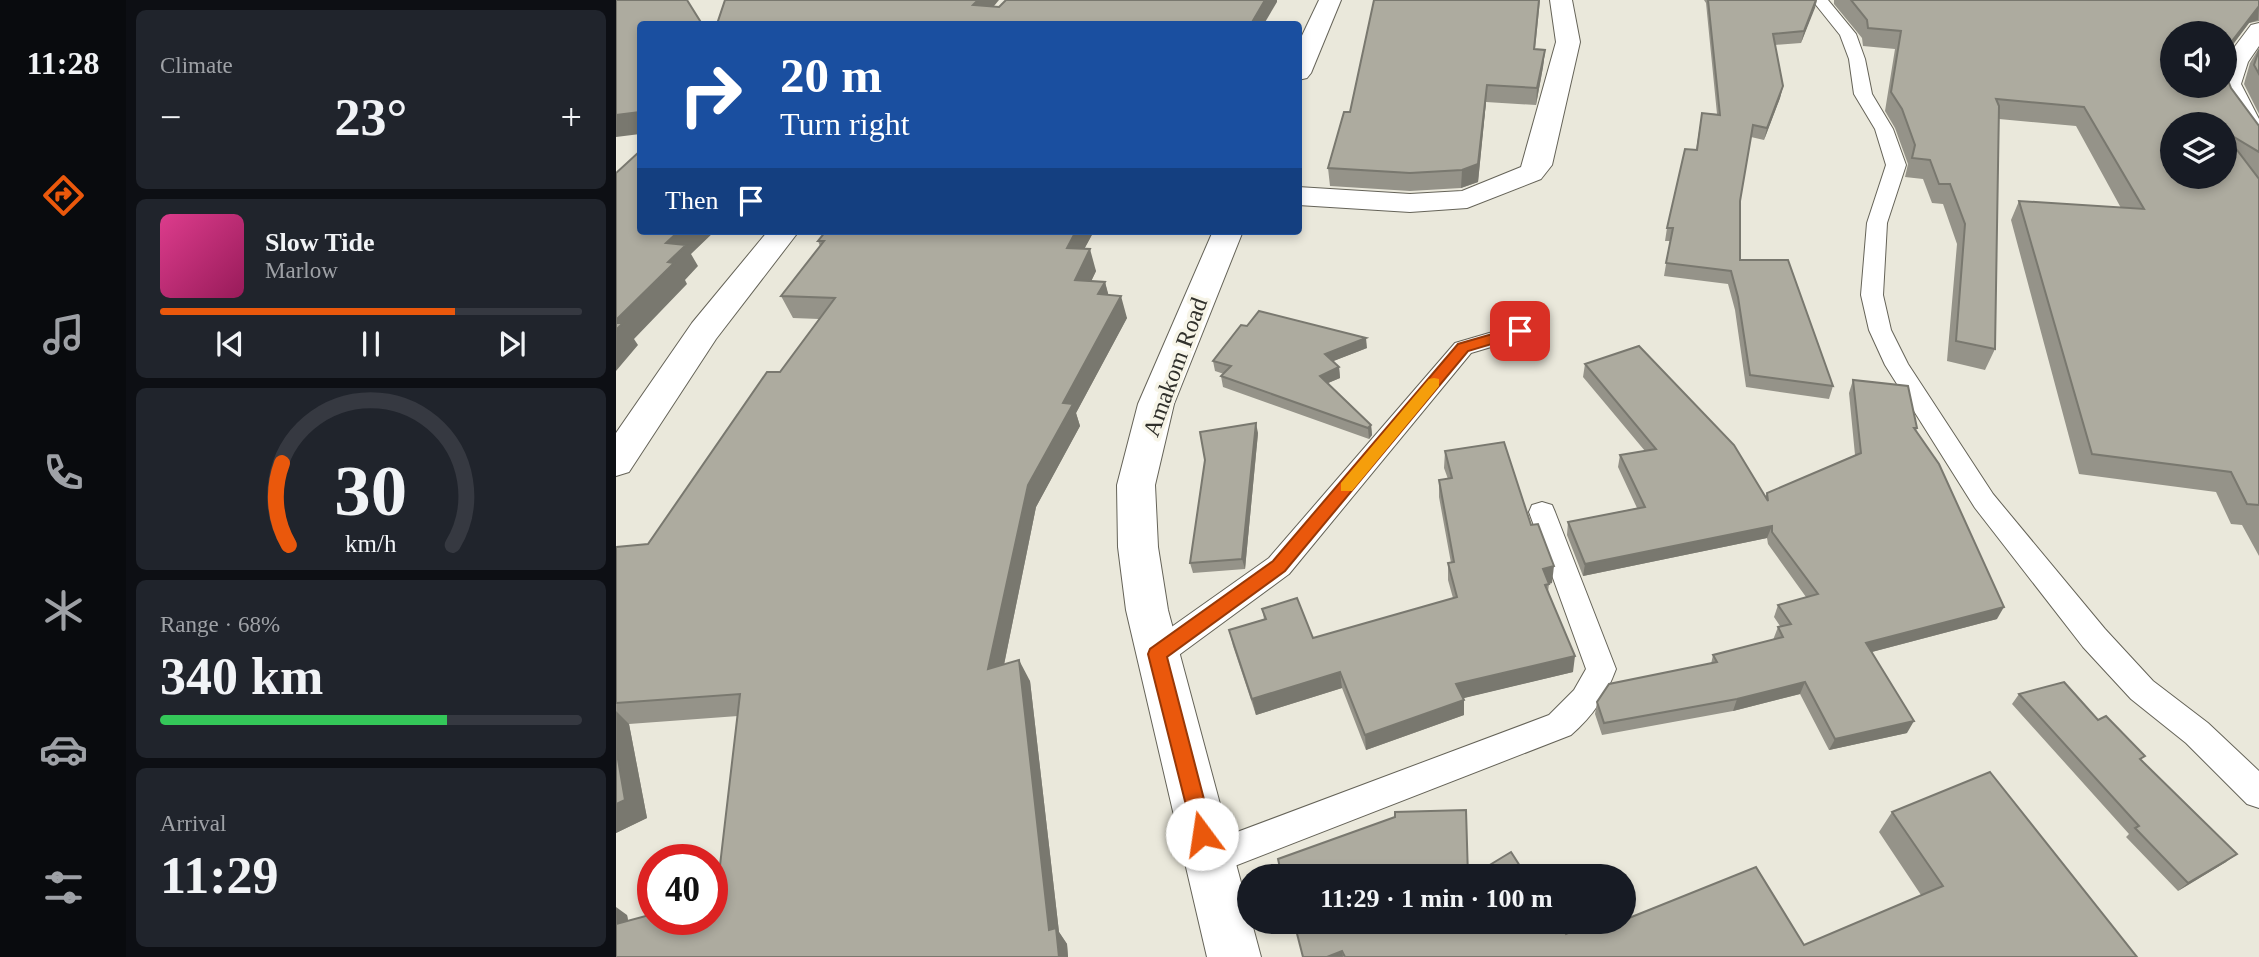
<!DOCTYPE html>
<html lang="en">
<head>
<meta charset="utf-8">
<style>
  body { margin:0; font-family:"Times New Roman",serif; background:#20242c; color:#f1f3f6; height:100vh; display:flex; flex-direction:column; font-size:26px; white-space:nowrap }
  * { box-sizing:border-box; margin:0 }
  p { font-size:23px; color:#9ea1a6 }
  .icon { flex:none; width:38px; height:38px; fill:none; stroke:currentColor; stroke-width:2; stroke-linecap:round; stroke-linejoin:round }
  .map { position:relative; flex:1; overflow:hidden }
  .panel { display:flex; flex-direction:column; gap:10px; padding:10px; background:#0d0f14; width:490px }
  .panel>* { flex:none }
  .banner { position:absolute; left:21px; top:21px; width:665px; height:214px; border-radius:7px; box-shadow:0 4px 10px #0003; background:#1a4fa0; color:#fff; overflow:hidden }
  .tools { position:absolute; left:1544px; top:21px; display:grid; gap:14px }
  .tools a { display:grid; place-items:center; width:77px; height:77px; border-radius:50%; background:#171b24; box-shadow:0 4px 10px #0003; font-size:35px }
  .speed { position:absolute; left:21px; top:844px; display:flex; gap:14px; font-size:35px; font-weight:700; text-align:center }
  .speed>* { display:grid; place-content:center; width:91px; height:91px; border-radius:50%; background:#171b24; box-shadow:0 4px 10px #0003; line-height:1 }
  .speed .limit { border:10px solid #d22; background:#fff; color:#111 }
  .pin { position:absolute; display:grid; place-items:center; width:60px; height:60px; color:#fff; margin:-30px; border-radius:14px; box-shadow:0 4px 10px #0006 }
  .me { position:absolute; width:77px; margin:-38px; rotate:346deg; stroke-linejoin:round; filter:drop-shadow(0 0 5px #0008) }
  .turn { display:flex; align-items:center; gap:24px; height:147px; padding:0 28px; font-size:32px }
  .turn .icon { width:91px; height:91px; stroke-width:2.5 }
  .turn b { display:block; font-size:49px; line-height:60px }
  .then { display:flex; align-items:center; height:66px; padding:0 28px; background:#0003; gap:14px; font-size:26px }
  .big { font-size:52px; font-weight:700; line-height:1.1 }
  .panel .card { flex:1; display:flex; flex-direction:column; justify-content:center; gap:10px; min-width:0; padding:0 24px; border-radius:10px; background:#20242c }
  .panel .dial { align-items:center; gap:0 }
  .dial svg { height:182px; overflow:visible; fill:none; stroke:#363941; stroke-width:7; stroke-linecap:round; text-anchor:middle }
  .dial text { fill:#f1f3f6; stroke:none }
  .song { display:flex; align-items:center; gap:21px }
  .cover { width:84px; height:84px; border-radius:10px; background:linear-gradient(135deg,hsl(330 70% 55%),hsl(330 70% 35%)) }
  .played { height:7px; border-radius:4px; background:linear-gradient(90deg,#ea580c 70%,#363941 70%) }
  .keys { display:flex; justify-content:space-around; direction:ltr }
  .heat { display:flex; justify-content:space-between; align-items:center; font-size:38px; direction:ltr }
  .charge { height:10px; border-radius:5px; background:linear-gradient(90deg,#34c759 68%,#363941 0) }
  .trip { position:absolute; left:621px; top:864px; width:399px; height:70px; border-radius:35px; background:#171b24; box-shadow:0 4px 10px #0003; font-weight:700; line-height:70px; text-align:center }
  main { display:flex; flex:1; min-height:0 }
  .tab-bar { display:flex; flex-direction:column; width:126px; justify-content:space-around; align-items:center; background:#090b0e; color:#9ea1a6 }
  .tab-bar .icon { width:49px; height:49px }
  .tab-bar .on { color:#ea580c }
  .tab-bar b { font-size:32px; color:#f1f3f6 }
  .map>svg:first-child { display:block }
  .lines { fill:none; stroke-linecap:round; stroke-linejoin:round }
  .lane-casing { stroke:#656358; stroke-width:2 }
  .street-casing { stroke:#656358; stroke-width:2 }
  .secondary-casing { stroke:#656358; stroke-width:2 }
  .lane { fill:#fff; fill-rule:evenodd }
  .street { fill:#fff; fill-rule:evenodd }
  .secondary { fill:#fff; fill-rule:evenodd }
  .wall { fill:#959389; fill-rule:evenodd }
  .shaded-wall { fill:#79786f }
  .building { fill:#adab9f; stroke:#79786f; stroke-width:2 }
  .route { fill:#ea580c; stroke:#983908; stroke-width:2 }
  .slow { fill:#f59e0b }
  .labels { text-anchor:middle; stroke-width:7; stroke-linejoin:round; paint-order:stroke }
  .street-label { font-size:24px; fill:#30302b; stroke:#f7f5e8 }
</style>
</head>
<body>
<main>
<nav class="tab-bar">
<b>11:28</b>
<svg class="icon on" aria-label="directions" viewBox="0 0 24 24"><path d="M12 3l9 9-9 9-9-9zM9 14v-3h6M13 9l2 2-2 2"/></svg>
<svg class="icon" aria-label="music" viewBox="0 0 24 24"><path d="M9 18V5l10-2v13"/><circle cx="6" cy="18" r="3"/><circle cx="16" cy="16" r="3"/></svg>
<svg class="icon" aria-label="phone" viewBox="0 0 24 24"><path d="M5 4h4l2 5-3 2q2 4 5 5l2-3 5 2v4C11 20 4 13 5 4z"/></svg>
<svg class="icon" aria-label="climate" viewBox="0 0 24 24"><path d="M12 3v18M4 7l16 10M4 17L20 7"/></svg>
<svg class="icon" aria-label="car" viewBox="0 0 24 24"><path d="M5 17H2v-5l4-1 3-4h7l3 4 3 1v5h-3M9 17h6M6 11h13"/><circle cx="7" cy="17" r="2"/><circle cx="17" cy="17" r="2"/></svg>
<svg class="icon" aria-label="filters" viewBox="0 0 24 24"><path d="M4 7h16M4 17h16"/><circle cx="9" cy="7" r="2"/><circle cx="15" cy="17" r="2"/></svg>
</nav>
<section class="panel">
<div class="card"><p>Climate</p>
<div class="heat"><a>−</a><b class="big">23°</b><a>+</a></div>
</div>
<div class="card">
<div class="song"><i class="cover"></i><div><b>Slow Tide</b><p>Marlow</p></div></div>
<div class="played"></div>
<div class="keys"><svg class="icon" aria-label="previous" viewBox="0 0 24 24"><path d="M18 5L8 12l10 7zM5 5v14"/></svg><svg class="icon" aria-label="pause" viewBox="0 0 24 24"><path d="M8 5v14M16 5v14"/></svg><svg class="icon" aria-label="next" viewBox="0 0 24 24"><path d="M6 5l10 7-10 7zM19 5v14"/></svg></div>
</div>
<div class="card dial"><svg viewBox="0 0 100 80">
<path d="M14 69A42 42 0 1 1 86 69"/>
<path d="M14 69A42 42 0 0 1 11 33" stroke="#ea580c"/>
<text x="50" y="56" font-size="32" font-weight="700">30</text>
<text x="50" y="72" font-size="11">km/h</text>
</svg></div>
<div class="card"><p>Range · 68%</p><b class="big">340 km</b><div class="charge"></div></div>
<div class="card"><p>Arrival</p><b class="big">11:29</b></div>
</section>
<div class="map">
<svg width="1643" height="957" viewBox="0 0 1643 957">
  <rect width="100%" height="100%" fill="#eae8db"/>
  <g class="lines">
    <defs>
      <g id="lane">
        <path d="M1196 0H1212L1240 34 1249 59 1256 94 1277 129 1290 165 1271 223 1267 295 1275 330 1292 364 1377 494 1489 629 1537 681 1592 723 1643 771V808L1631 804 1570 743 1515 699 1467 647 1359 508 1269 365 1253 330 1245 295 1251 223 1270 165 1259 129 1238 94 1233 59 1224 35Z"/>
        <path d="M904 324 912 326 915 331 912 336 855 353 673 574 552 663 541 667 530 663 526 654 530 645 653 558 839 343Z"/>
        <path d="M926 502 936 505 939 512 1000 669C990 696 977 716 955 735L593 876 581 871 576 859 581 847 933 715 958 690 970 669 913 512 916 505Z"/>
      </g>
      <g id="street">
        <path d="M934 0H956L964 42 936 165 925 179 851 208 794 212 682 205V187L794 194 846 191 905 167 940 42Z"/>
        <path d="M1643 23V46L1632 62 1625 84 1643 119V146L1633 144 1607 105 1600 86H1608V61L1635 25Z"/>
        <path d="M152 231H183L100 339 13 472 0 476V433L76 323Z"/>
      </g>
      <g id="secondary">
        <path d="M703 0H725L695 73 691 78 682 80V44Z"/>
        <path d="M597 231H627L558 404 539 485 542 547 552 610 645 957H591L510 610 502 547 501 485 522 404Z"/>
      </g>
    </defs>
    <use href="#lane" class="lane-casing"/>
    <use href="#street" class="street-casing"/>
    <use href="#secondary" class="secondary-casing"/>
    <use href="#lane" class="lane"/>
    <use href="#street" class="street"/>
    <use href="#secondary" class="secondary"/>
  </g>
  <g class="wall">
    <path d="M758 0H924L919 49 929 50 927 67 920 105 870 102 862 182 845 188 794 191 714 186 712 168 734 112Z"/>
    <path d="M1088 0H1201L1185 43 1159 45 1167 86 1164 98 1148 140 1135 137 1124 201V260L1217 386 1213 399 1130 387 1119 310 1112 284 1048 276 1054 241H1049L1051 228 1080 150 1086 113 1101 114 1090 3Z"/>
    <path d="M1218 0H1643V21L1633 23 1616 46V65L1610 75 1615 88 1643 126V556L1626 525 1615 524 1600 492 1463 474 1395 220 1403 201 1505 208 1460 126 1383 119 1379 349 1369 370 1331 361 1341 244 1327 204 1316 203 1307 179 1289 177 1292 164 1279 128 1269 111 1279 49 1247 46 1246 38 1218 4ZM1556 124H1608V177Z"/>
    <path d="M1643 48V114L1628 84 1634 63Z"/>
    <path d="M210 231H478L468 249 480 271 475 281 489 282 492 295 511 318 460 413 464 426 420 507 388 665 414 681 443 932 451 944 452 957H0L11 915 12 920 96 919 101 891 122 716 13 724 31 818 0 833V547L32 544 164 372 203 319 177 318 165 296 204 246 202 241Z"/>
    <path d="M751 348 717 361 723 367 724 378 712 383 755 425 756 435 753 439 607 387 605 376 608 374 599 371 597 361Z"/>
    <path d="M969 364 1149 497 1151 493 1239 455 1233 393 1237 380 1301 428 1300 431 1381 619 1256 652 1291 733 1213 750 1184 694 1117 711 986 735 979 714 981 702 1095 664 1097 655 1157 640 1162 627 1164 626 1158 617 1162 605 1190 597 1152 544 1151 538 967 576 951 535 952 522 1021 508 1002 467 1004 455 1029 451 967 377Z"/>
    <path d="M642 433 629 569 577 573 574 563Z"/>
    <path d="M829 451 915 525 936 583 933 584 932 592 957 672 847 698 848 715 750 750 726 688 640 715 617 646 613 630 648 619 646 609 697 638 837 598 832 580V563H835L823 497V480L832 479 828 468Z"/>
    <path d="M1403 694 1482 720 1525 760 1610 862 1562 891 1510 837 1513 834 1396 704Z"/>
    <path d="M1276 812 1521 957H687L950 934 1188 945 1305 895 1263 832Z"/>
  </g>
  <g class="shaded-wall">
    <path d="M362 0H383L363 24 357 5Z"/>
    <path d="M648 0H661V2L648 24H635Z"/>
    <path d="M1201 0 1199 8 1185 43 1188 31Z"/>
    <path d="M1643 6 1642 20 1633 23 1608 56 1616 41Z"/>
    <path d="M929 50 927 67 920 105 921 88Z"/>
    <path d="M1616 65 1608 78V68Z"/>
    <path d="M871 85 870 102 862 182 845 188 846 170Z"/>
    <path d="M1167 86 1164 98 1148 140 1151 128Z"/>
    <path d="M24 112V134L0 137V115Z"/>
    <path d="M63 231H99L75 254 82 266 69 280 71 284 18 339 22 345 0 371V320L52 262 50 243Z"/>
    <path d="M460 231H478L457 270 451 248Z"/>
    <path d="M474 249 480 271 466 301 459 280Z"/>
    <path d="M489 282 495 304 482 294Z"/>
    <path d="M505 296 511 318 460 413 464 426 420 507 383 689 372 669 412 485 447 403Z"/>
    <path d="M750 338 751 348 710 364 709 354Z"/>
    <path d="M723 367 724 378 705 386 704 376Z"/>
    <path d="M640 423 642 433 629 569 626 559Z"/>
    <path d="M755 425 756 435 753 439 752 428Z"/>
    <path d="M1156 526 1151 538 967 576 969 564Z"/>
    <path d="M938 566 936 583 925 585 927 569Z"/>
    <path d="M1388 607 1381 619 1244 655 1250 643Z"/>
    <path d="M959 656 957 672 840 700V684Z"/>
    <path d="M403 660 414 681 443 932 451 944 452 957H443L433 930Z"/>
    <path d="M724 672 726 688 640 715 636 699Z"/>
    <path d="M1189 682 1184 694 1117 711 1121 699Z"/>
    <path d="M848 700V715L750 750 749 735Z"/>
    <path d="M0 711 13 724 31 818 0 833Z"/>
    <path d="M1298 721 1291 733 1213 750 1219 739Z"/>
    <path d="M1621 854 1610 862 1562 891 1572 883Z"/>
    <path d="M0 907 11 915 16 943 0 932Z"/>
    <path d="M726 951 727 957H711Z"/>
  </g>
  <g class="building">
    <path d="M0 0H71L86 24H24V112L0 115Z"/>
    <path d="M109 0H362L357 5 383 7 390 0H649L635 24H101Z"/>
    <path d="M758 0H923L918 49 929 50 921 88 871 85 862 164 846 170 794 173 712 168 728 112H734Z"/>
    <path d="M1092 0H1200L1188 31 1157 34 1167 86 1151 128 1137 125 1124 201V260H1172L1217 386 1134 375 1122 297 1115 271 1050 263 1057 228H1051L1069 149 1081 150 1086 113 1104 115Z"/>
    <path d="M1235 0H1643V6L1616 41V65L1608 68V33H1556V86H1608V70L1615 88 1643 126V152L1608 131V124H1556V177H1608V133L1643 179V505L1631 504 1615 472 1476 454 1403 201 1528 209 1468 107 1380 99 1383 106 1379 349 1340 341 1349 224 1334 184H1323L1314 160 1296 158 1299 145 1286 109 1275 92 1285 31 1252 28 1251 20Z"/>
    <path d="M1643 50V74L1638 65Z"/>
    <path d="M24 151V231H63L50 243 70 245 52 262 58 263 0 320V173Z"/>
    <path d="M210 231H460L451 248 474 249 459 280 489 282 482 294 505 296 447 403 457 404 412 485 372 669 403 660 433 930 440 928 443 957H0V924L37 914V919H96V893L101 891 124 694 0 703V547L32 544 151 372H164L219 298 165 296 208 241H202Z"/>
    <path d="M643 311 750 338 709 354 723 367 704 376 755 425 752 428 605 376 615 366 597 361 625 325 631 326Z"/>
    <path d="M0 323H7L0 330Z"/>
    <path d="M1023 346 1118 445 1152 501 1151 493 1245 453 1237 380 1292 386 1301 428H1298L1323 464 1388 607 1250 643 1298 721 1219 739 1189 682 1121 699 988 723 981 702 993 684 1101 662 1097 655 1167 637 1162 627 1175 624 1162 605 1202 594 1156 532V526L969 564 952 522 1029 507 1004 455 1040 449 969 364Z"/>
    <path d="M640 423 626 559 574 563 589 460 584 432Z"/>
    <path d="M888 442 915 525 922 524 938 566 927 569 933 584 929 585 959 656 840 684 848 700 749 735 724 672 636 699 613 630 650 619 646 609 681 598 697 638 841 597 832 563 838 562 823 480 836 478 829 451Z"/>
    <path d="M1448 682 1482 720 1490 716 1529 756 1524 759 1621 854 1572 883 1519 828 1523 826 1403 694Z"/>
    <path d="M0 748 9 800 0 804Z"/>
    <path d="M1374 772 1521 957H729L726 951 711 957H687L678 922H942L950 934 976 922H1008V920L1140 867 1188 945 1327 886 1276 812Z"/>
    <path d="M850 810 852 877H666L662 859 779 817V812Z"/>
    <path d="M895 852 911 877H854Z"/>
  </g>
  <path class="route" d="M904 326 909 328V334L852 351 669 571 551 657 597 834 594 841 586 843 579 841 532 654 534 649 657 561 842 344Z"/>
  <path class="slow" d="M818 378 823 379V386L736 491H725V483L813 379Z"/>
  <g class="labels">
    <g class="street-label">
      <text transform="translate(559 367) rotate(-70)" y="8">Amakom Road</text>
    </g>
  </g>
</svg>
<div class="tools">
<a><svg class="icon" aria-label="sound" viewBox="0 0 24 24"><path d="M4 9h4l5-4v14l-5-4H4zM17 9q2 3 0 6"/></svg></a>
<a><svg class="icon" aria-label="layers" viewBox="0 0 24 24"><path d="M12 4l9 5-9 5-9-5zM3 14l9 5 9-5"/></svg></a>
</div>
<div class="speed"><div class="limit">40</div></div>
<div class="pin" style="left:904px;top:331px;background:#d93025"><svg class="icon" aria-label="arrive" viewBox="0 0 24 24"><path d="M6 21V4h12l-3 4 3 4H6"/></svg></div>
<svg class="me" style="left:586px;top:834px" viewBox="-20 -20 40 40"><circle r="19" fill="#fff"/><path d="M0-13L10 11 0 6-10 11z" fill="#ea580c"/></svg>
<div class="trip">11:29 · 1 min · 100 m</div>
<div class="banner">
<div class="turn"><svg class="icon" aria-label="right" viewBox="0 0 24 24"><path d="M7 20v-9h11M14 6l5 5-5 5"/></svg><div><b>20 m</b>Turn right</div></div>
<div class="then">Then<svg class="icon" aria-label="arrive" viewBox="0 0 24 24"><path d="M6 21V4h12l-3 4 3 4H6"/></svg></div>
</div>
</div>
</main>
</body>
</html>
